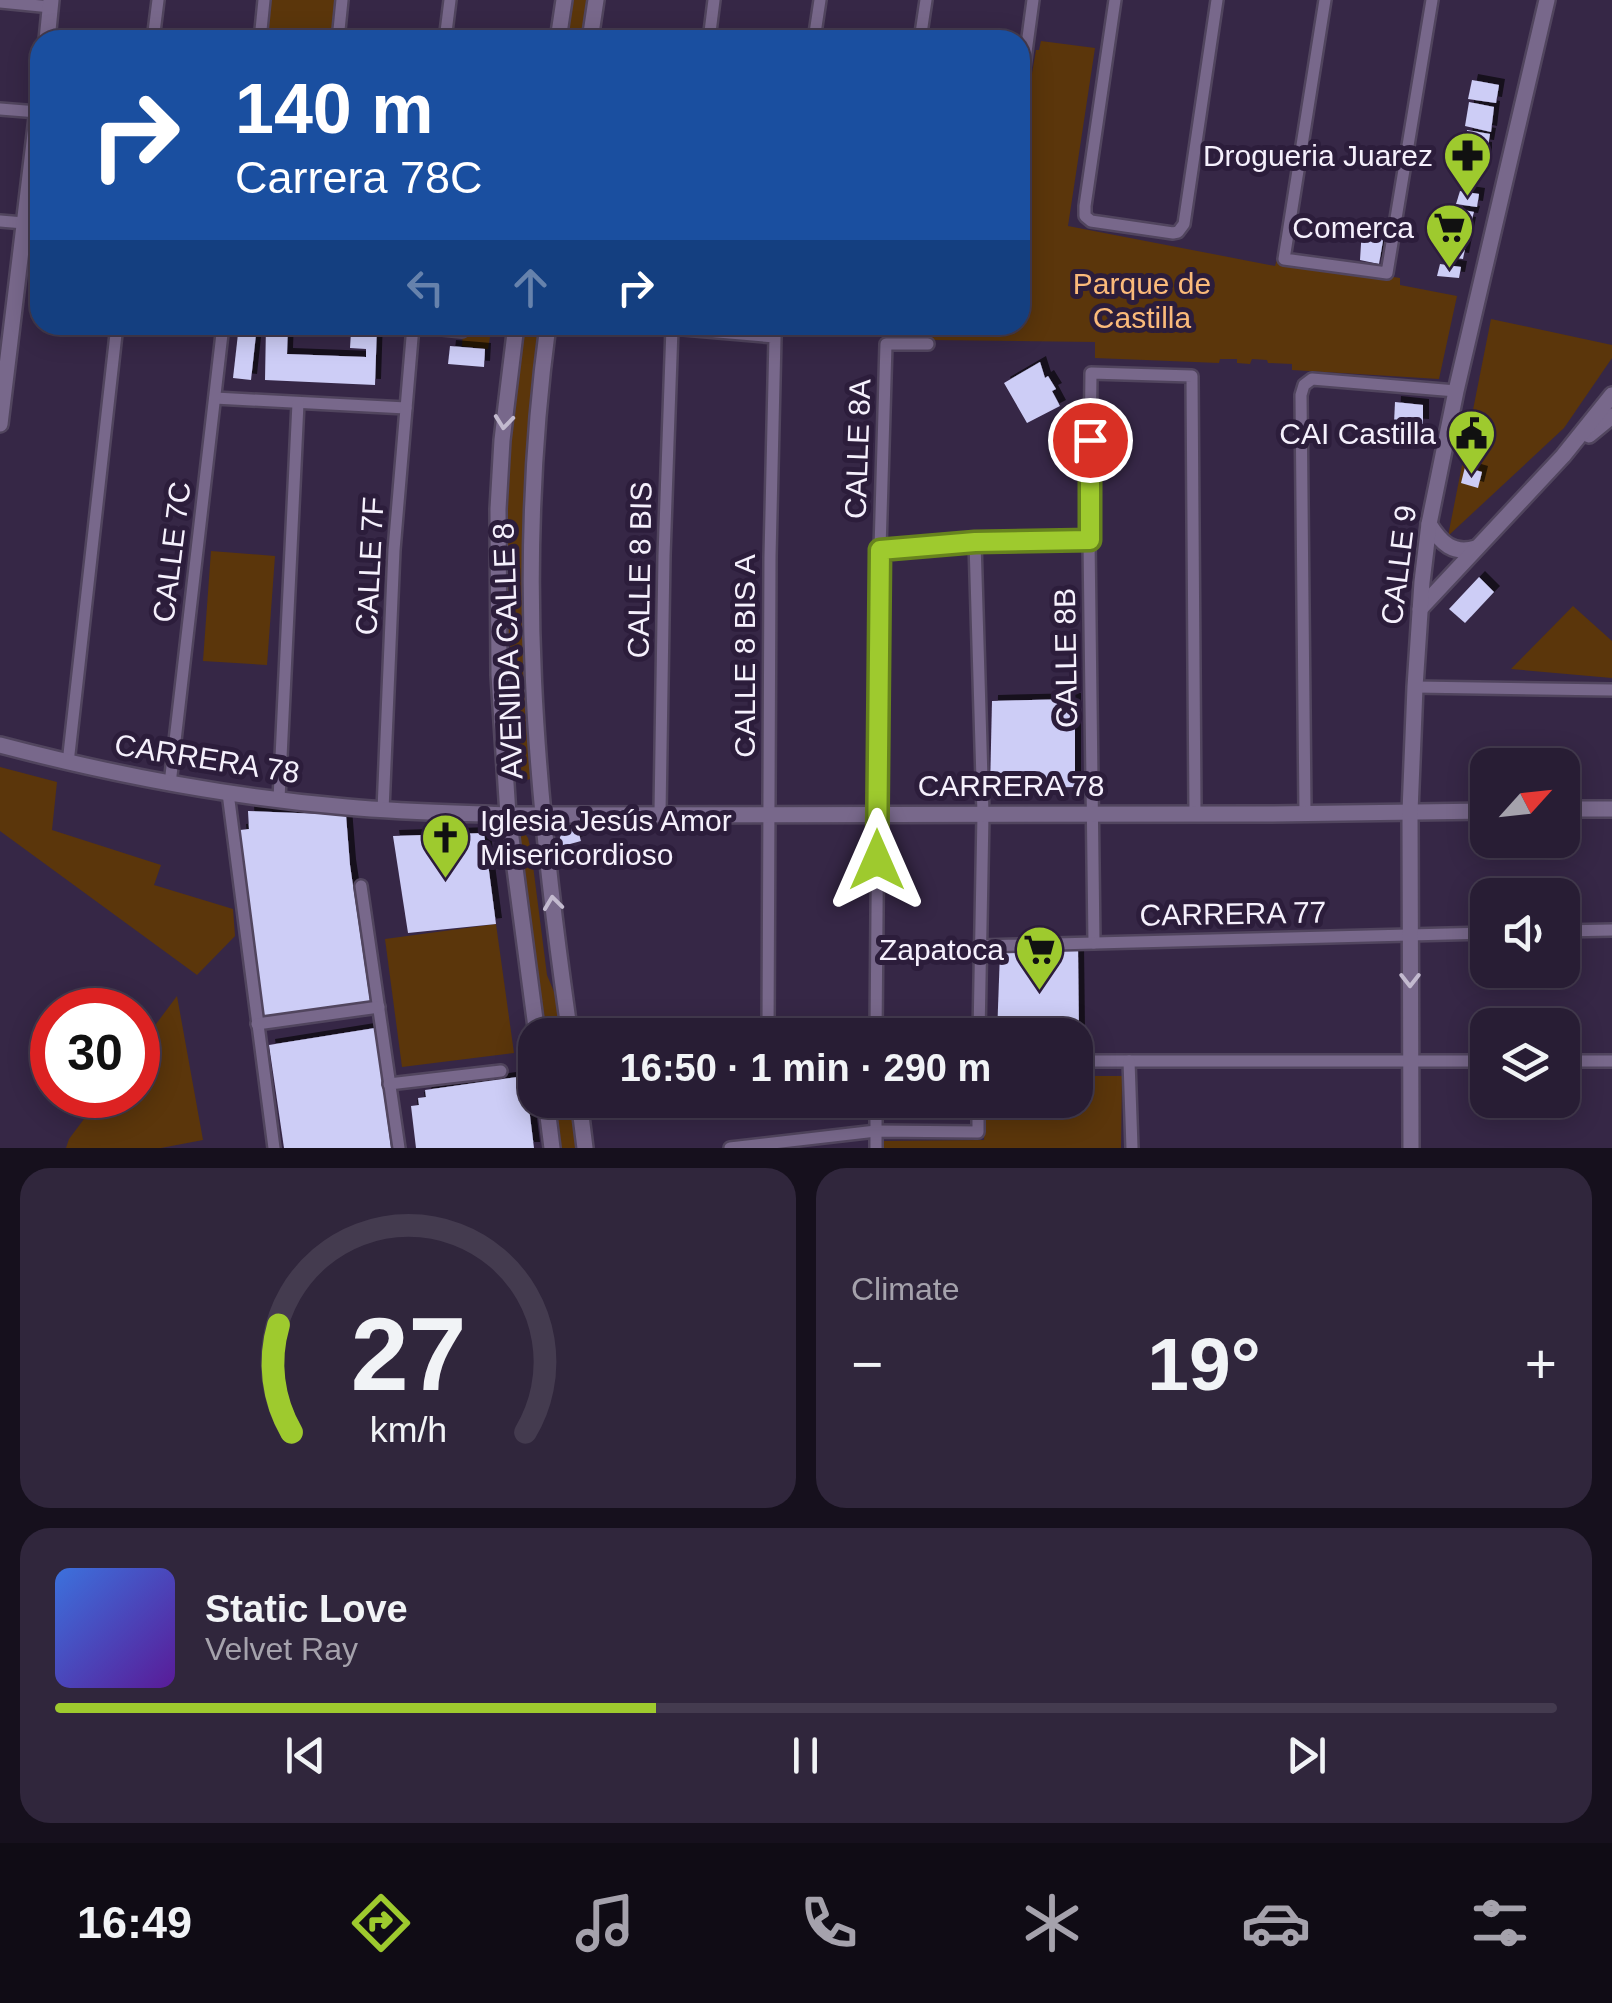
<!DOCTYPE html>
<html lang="en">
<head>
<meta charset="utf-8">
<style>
  body { margin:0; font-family:Helvetica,sans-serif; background:#30263c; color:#f1f3f6; height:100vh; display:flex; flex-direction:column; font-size:38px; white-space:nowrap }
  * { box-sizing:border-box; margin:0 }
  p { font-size:32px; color:#a5a2ac }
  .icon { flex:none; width:55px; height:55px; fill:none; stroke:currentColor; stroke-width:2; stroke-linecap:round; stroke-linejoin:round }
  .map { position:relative; height:1148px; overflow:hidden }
  .panel { display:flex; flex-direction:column; gap:20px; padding:20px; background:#16101d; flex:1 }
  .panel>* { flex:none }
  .top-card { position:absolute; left:30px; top:30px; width:1000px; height:305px; border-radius:30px; box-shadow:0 5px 25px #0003,0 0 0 2px #443b4f; background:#1a4fa0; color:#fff; overflow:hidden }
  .needle { width:65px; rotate:63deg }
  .tools { position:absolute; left:1470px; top:748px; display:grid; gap:20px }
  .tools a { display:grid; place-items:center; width:110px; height:110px; border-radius:20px; background:#281d34; box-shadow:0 5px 25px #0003,0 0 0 2px #443b4f; font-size:50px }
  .speed { position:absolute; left:30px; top:988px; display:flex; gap:20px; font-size:50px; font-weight:700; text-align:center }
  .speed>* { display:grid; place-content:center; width:130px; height:130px; border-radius:50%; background:#281d34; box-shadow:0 5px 25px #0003,0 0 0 2px #443b4f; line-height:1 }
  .speed .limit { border:15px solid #d22; background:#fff; color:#111 }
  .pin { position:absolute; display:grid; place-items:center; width:85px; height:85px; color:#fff; margin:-42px; border:5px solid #fff; border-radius:50%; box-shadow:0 2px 10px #0007 }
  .me { position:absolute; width:110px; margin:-55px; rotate:0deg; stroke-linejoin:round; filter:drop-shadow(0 0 8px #0008) }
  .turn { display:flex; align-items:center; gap:35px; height:210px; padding:0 40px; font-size:45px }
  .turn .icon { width:130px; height:130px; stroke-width:2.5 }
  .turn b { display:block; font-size:70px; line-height:85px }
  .lanes { display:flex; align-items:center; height:95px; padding:0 40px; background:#0003; justify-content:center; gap:50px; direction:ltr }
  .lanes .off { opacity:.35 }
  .big { font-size:75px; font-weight:600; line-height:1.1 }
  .panel .card { flex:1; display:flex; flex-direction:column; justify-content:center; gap:15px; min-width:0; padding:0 35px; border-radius:30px; background:#30263c }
  .panel .dial { align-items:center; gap:0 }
  .dial svg { height:260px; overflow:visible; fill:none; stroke:#443b4f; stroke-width:7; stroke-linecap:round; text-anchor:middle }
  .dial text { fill:#f1f3f6; stroke:none }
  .song { display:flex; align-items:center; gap:30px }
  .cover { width:120px; height:120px; border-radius:15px; background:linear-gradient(135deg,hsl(220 70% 55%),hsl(270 70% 35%)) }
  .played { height:10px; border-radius:5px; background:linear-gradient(90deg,#9eca2e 40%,#443b4f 40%) }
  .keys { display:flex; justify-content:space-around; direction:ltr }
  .heat { display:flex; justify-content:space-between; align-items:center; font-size:55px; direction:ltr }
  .panel .tiles { flex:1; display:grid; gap:20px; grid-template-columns:1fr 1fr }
  .card:last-child { grid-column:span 2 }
  .trip { position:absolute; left:518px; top:1018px; width:575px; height:100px; border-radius:30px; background:#281d34; box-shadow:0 5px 25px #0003,0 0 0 2px #443b4f; font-weight:600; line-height:100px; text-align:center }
  .tab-bar { display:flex; height:160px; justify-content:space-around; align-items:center; background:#100c15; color:#a5a2ac }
  .tab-bar .icon { width:70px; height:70px }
  .tab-bar .selected { color:#9eca2e }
  .tab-bar b { font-size:45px; color:#f1f3f6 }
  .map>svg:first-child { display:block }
  .green { fill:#5b360b }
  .building { fill:#cdcdf6; filter:url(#shadow) }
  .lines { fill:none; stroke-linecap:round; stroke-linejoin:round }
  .minor-casing { stroke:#51455e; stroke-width:16 }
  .tertiary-casing { stroke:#51455e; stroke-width:20 }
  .minor { stroke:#78688b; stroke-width:11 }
  .tertiary { stroke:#78688b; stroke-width:15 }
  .oneway { stroke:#c3bacf }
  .route-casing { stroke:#67831e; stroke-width:25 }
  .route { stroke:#9eca2e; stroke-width:18 }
  .labels { text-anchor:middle; stroke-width:10; stroke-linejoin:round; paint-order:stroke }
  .poi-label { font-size:30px; fill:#f5f0fc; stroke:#2c1d3b; text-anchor:end }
  .park-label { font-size:30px; fill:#fbba7a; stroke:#2c1d3b }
  .street-label { font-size:30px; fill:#f5f0fc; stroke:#2c1d3b }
</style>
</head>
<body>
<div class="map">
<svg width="1612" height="1148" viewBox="0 0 1612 1148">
  <defs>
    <filter id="shadow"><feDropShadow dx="6" dy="-6" stdDeviation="0" flood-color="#0009"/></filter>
  </defs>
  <rect width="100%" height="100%" fill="#362746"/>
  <g class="green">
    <path d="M271 0H335L331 40H267Z"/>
    <path d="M571 0H590L584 40H565Z"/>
    <path d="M1041 41 1095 48 1068 226 1275 266 1277 259 1400 278V285L1457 296 1439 379 1292 370V364L1268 363 1267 360 1252 359 1250 364 1237 363V359H1220L1219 363 1095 358V342L931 340 930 333 879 328V325H1020V144L1036 50H1039Z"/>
    <path d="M40 182V276L29 274Z"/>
    <path d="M1491 319 1612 345V358L1564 428 1448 536Z"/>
    <path d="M460 325H492L488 349 462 346 463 329Z"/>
    <path d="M522 325H541C519 474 521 624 530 774V779L524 781 520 774 511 651 505 616V515L512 415Z"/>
    <path d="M211 551 275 556 267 665 203 661Z"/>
    <path d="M1573 606 1612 641V678L1511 669Z"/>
    <path d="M0 767 57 782 52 830 161 865 154 885 233 909 235 936 197 975 0 831Z"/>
    <path d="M525 834 528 838 531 850 547 975 557 999 562 1035H546L519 852V838Z"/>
    <path d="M496 924 514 1053 402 1067 385 939Z"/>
    <path d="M177 996 203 1140 161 1148H66L69 1139 102 1095H138V1048Z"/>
    <path d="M1075 1076H1122L1121 1148H883V1141L984 1140 985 1100H1075Z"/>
    <path d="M554 1100H571L578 1148H561Z"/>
  </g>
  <g class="building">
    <path d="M1472 80 1499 85 1496 103 1468 99Z"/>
    <path d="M1469 102 1494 107 1491 132 1465 126Z"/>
    <path d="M1467 130 1490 134 1488 146 1466 143Z"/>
    <path d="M1464 145 1486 148V164L1462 161Z"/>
    <path d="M1460 191 1479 194 1477 207 1456 204Z"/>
    <path d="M1458 209 1474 212 1472 219 1456 217Z"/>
    <path d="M1453 220 1470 223 1463 259 1442 256 1445 239Z"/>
    <path d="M1362 227 1385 229 1379 264 1360 260Z"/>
    <path d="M1440 264 1461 267 1459 278 1437 276Z"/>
    <path d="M239 325H257L251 380 233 378Z"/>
    <path d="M266 325H288L287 354 366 357V349L350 348 351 332 357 333V325H377L375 385 265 380Z"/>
    <path d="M450 346 485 349 484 367 448 364Z"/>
    <path d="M1040 362 1045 378 1048 376 1056 389 1052 391 1060 406 1027 423 1004 383Z"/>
    <path d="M1395 402 1423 405V425L1394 423Z"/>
    <path d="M1465 467 1482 472 1478 488 1461 483Z"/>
    <path d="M1479 577 1494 592 1465 623 1449 609Z"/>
    <path d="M1075 699V787L990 789 992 701Z"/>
    <path d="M248 811 346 815 350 865 370 1001 264 1016 244 876 240 830 249 829Z"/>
    <path d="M577 827 581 841 559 847 560 837 565 830Z"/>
    <path d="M484 833 496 924 408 933 393 836Z"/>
    <path d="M1078 949 1079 1035H997L1000 952Z"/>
    <path d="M375 1028 391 1148H284L269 1045Z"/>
    <path d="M525 1076 534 1148H416L411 1106 419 1105 418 1098 426 1097 425 1090Z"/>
    <path d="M636 1100H645L647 1113 606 1120 603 1105Z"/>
  </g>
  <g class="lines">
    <defs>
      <g id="minor">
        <path d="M1115 0 1085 206V216L1091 221 1173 233 1178 232 1184 224 1217 0"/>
        <path d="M1325 0 1284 259 1387 273 1432 0"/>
        <path d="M0 2 51 7"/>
        <path d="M153 40 158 0"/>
        <path d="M260 40 264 0"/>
        <path d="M338 40 342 0"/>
        <path d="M445 40 450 0"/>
        <path d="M709 40 714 0"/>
        <path d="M814 40 820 0"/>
        <path d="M920 40 926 0"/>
        <path d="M1020 97 1033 0"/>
        <path d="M0 109 38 112"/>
        <path d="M0 221 24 223"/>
        <path d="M215 398 406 408"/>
        <path d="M975 542 983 814 979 1035"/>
        <path d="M880 549 975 542 1089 540"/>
        <path d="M1415 687 1612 690"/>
        <path d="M68 763 117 325"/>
        <path d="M170 784 223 325"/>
        <path d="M228 793 274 1148"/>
        <path d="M279 799 298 403"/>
        <path d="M383 810 394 550 413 326 462 331"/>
        <path d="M660 813 664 556 672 328 775 337 770 557 768 1035"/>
        <path d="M1305 814 1301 395 1304 385 1312 379 1456 391"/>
        <path d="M361 886 399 1148"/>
        <path d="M1562 931 1612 930"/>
        <path d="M1094 943 1089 540 1091 373 1192 376 1195 814"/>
        <path d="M981 946 1488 933"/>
        <path d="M257 1024 379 1007"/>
        <path d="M817 1035 876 1028"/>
        <path d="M876 1035 880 549 886 344H928"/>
        <path d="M1075 1061H1488"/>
        <path d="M1129 1061 1132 1148"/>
        <path d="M1562 1061H1612"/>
        <path d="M389 1084 501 1071"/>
        <path d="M730 1148 876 1131 978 1132V1100"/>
        <path d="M876 1148V1100"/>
      </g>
      <g id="tertiary">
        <path d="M47 40 51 0"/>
        <path d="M558 40 564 0"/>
        <path d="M590 40 596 0"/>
        <path d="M516 325 502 440 498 509 499 675 508 815 537 1035"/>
        <path d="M548 325C515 568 535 794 570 1035"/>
        <path d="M0 424 40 93"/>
        <path d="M1589 435 1612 416"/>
        <path d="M1429 524C1441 543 1453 555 1476 548"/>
        <path d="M1420 609 1563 456 1612 395"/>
        <path d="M0 745C114 775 230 797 347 807 401 812 455 813 508 815L1273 814 1488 811"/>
        <path d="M1562 809H1612"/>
        <path d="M546 1100 552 1148"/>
        <path d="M579 1100 585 1148"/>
        <path d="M1411 1148 1410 812 1415 687 1422 582 1429 524 1456 391 1547 0"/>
      </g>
    </defs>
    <use href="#minor" class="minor-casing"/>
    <use href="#tertiary" class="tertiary-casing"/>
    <use href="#minor" class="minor"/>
    <use href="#tertiary" class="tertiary"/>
  </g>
  <defs><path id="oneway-chevron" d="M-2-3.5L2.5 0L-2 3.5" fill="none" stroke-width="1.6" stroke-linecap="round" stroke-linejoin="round" transform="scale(2.5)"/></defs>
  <g class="oneway">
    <use href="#oneway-chevron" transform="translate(504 422) rotate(96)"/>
    <use href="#oneway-chevron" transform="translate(553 903) rotate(-97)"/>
    <use href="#oneway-chevron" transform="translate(1410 980) rotate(90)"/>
  </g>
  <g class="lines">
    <defs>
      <path id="route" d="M877 860 880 550 975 542 1090 540V440"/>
    </defs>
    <use href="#route" class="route-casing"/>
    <use href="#route" class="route"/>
  </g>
  <defs>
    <symbol id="pharmacy-pin" viewBox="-11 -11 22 30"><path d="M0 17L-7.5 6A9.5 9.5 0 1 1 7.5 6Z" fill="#9eca2e" stroke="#2c1d3b"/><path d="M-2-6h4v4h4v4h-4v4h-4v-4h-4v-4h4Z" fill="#111"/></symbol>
    <symbol id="supermarket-pin" viewBox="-11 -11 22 30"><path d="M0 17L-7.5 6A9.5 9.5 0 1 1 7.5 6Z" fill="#9eca2e" stroke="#2c1d3b"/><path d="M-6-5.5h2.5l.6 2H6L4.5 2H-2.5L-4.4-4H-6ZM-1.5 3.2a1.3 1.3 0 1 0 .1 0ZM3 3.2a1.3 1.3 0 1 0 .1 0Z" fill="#111"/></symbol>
    <symbol id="civic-pin" viewBox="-11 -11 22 30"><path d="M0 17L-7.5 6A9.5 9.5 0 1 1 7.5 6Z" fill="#9eca2e" stroke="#2c1d3b"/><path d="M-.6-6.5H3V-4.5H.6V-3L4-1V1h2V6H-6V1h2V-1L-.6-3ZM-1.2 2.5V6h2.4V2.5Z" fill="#111"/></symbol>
    <symbol id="church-pin" viewBox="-11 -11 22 30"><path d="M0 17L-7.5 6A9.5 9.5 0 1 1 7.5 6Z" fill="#9eca2e" stroke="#2c1d3b"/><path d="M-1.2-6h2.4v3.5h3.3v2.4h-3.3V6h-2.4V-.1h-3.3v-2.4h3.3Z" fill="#111"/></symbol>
  </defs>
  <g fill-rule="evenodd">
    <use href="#pharmacy-pin" x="1440" y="128" width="55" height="75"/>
    <use href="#supermarket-pin" x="1422" y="200" width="55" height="75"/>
    <use href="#civic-pin" x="1444" y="406" width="55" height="75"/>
    <use href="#church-pin" x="418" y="810" width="55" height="75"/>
    <use href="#supermarket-pin" x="1012" y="922" width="55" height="75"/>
  </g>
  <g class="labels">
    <g class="poi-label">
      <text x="1433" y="166">Drogueria Juarez</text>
      <text x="1414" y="238">Comerca</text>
      <text x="1436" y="444">CAI Castilla</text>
      <text x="480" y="831" text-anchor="start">Iglesia Jesús Amor<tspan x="480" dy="34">Misericordioso</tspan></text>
      <text x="1004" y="960">Zapatoca</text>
    </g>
    <g class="park-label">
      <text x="1142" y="294">Parque de<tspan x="1142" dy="34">Castilla</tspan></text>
    </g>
    <g class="street-label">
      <text transform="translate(858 449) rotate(-88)" y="10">CALLE 8A</text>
      <text transform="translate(172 552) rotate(-83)" y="10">CALLE 7C</text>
      <text transform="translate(1399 565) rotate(-83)" y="10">CALLE 9</text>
      <text transform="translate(370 566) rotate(-87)" y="10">CALLE 7F</text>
      <text transform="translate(640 570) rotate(-89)" y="10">CALLE 8 BIS</text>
      <text transform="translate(508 651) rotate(-92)" y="10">AVENIDA CALLE 8</text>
      <text transform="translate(745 656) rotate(-90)" y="10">CALLE 8 BIS A</text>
      <text transform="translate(1066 658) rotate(-91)" y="10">CALLE 8B</text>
      <text transform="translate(207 759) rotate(9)" y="10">CARRERA 78</text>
      <text x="1011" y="796">CARRERA 78</text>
      <text transform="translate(1233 914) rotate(-1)" y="10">CARRERA 77</text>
    </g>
  </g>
</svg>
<div class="tools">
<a><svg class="needle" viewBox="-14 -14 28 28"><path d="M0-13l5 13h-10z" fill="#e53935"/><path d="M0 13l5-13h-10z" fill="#a5a2ac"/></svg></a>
<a><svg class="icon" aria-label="sound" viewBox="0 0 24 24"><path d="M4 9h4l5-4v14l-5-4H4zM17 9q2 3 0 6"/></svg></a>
<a><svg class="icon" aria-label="layers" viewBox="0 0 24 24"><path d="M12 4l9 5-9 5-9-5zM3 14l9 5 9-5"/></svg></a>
</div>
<div class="speed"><div class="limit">30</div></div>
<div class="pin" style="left:1090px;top:440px;background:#d93025"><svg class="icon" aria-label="arrive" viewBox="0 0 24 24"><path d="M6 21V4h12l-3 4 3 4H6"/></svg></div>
<svg class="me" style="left:877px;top:860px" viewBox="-20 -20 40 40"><path d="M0-17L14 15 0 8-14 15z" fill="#9eca2e" stroke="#fff" stroke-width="4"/></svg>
<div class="trip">16:50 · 1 min · 290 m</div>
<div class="top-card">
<div class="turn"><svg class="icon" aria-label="right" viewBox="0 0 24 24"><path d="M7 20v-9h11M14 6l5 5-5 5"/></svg><div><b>140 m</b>Carrera 78C</div></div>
<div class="lanes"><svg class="icon off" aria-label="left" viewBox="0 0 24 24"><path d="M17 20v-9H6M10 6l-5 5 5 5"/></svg><svg class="icon off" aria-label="ahead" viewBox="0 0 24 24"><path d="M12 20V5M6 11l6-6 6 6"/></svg><svg class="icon" aria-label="right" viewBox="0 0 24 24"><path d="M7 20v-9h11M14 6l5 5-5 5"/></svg></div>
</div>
</div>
<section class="panel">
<div class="tiles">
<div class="card dial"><svg viewBox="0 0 100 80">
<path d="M14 69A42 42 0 1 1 86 69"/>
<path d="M14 69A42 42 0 0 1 10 36" stroke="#9eca2e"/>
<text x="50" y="56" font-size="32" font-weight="700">27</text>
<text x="50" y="72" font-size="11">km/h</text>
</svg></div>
<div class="card"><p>Climate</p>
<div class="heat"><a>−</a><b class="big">19°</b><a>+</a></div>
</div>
<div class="card">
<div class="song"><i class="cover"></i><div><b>Static Love</b><p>Velvet Ray</p></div></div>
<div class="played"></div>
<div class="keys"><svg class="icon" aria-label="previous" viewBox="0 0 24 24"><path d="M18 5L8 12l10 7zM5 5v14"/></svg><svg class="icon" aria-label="pause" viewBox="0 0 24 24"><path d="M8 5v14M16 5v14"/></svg><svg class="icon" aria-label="next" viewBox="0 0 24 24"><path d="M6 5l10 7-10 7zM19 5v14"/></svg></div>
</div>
</div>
</section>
<nav class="tab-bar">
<b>16:49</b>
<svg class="icon selected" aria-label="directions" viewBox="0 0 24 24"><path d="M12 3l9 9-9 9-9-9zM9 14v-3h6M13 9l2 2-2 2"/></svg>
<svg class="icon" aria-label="music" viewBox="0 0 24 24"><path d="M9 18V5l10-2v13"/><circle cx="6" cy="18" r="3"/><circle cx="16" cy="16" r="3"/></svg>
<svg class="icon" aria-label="phone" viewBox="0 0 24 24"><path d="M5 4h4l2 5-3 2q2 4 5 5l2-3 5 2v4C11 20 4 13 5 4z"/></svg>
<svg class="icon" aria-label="climate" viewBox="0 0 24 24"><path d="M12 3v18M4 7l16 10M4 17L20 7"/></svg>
<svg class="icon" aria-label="car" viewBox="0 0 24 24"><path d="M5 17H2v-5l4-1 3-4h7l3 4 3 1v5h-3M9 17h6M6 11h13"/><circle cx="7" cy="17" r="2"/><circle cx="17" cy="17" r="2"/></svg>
<svg class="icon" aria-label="filters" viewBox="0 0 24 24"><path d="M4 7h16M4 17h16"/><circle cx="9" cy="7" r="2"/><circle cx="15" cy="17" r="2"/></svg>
</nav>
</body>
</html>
